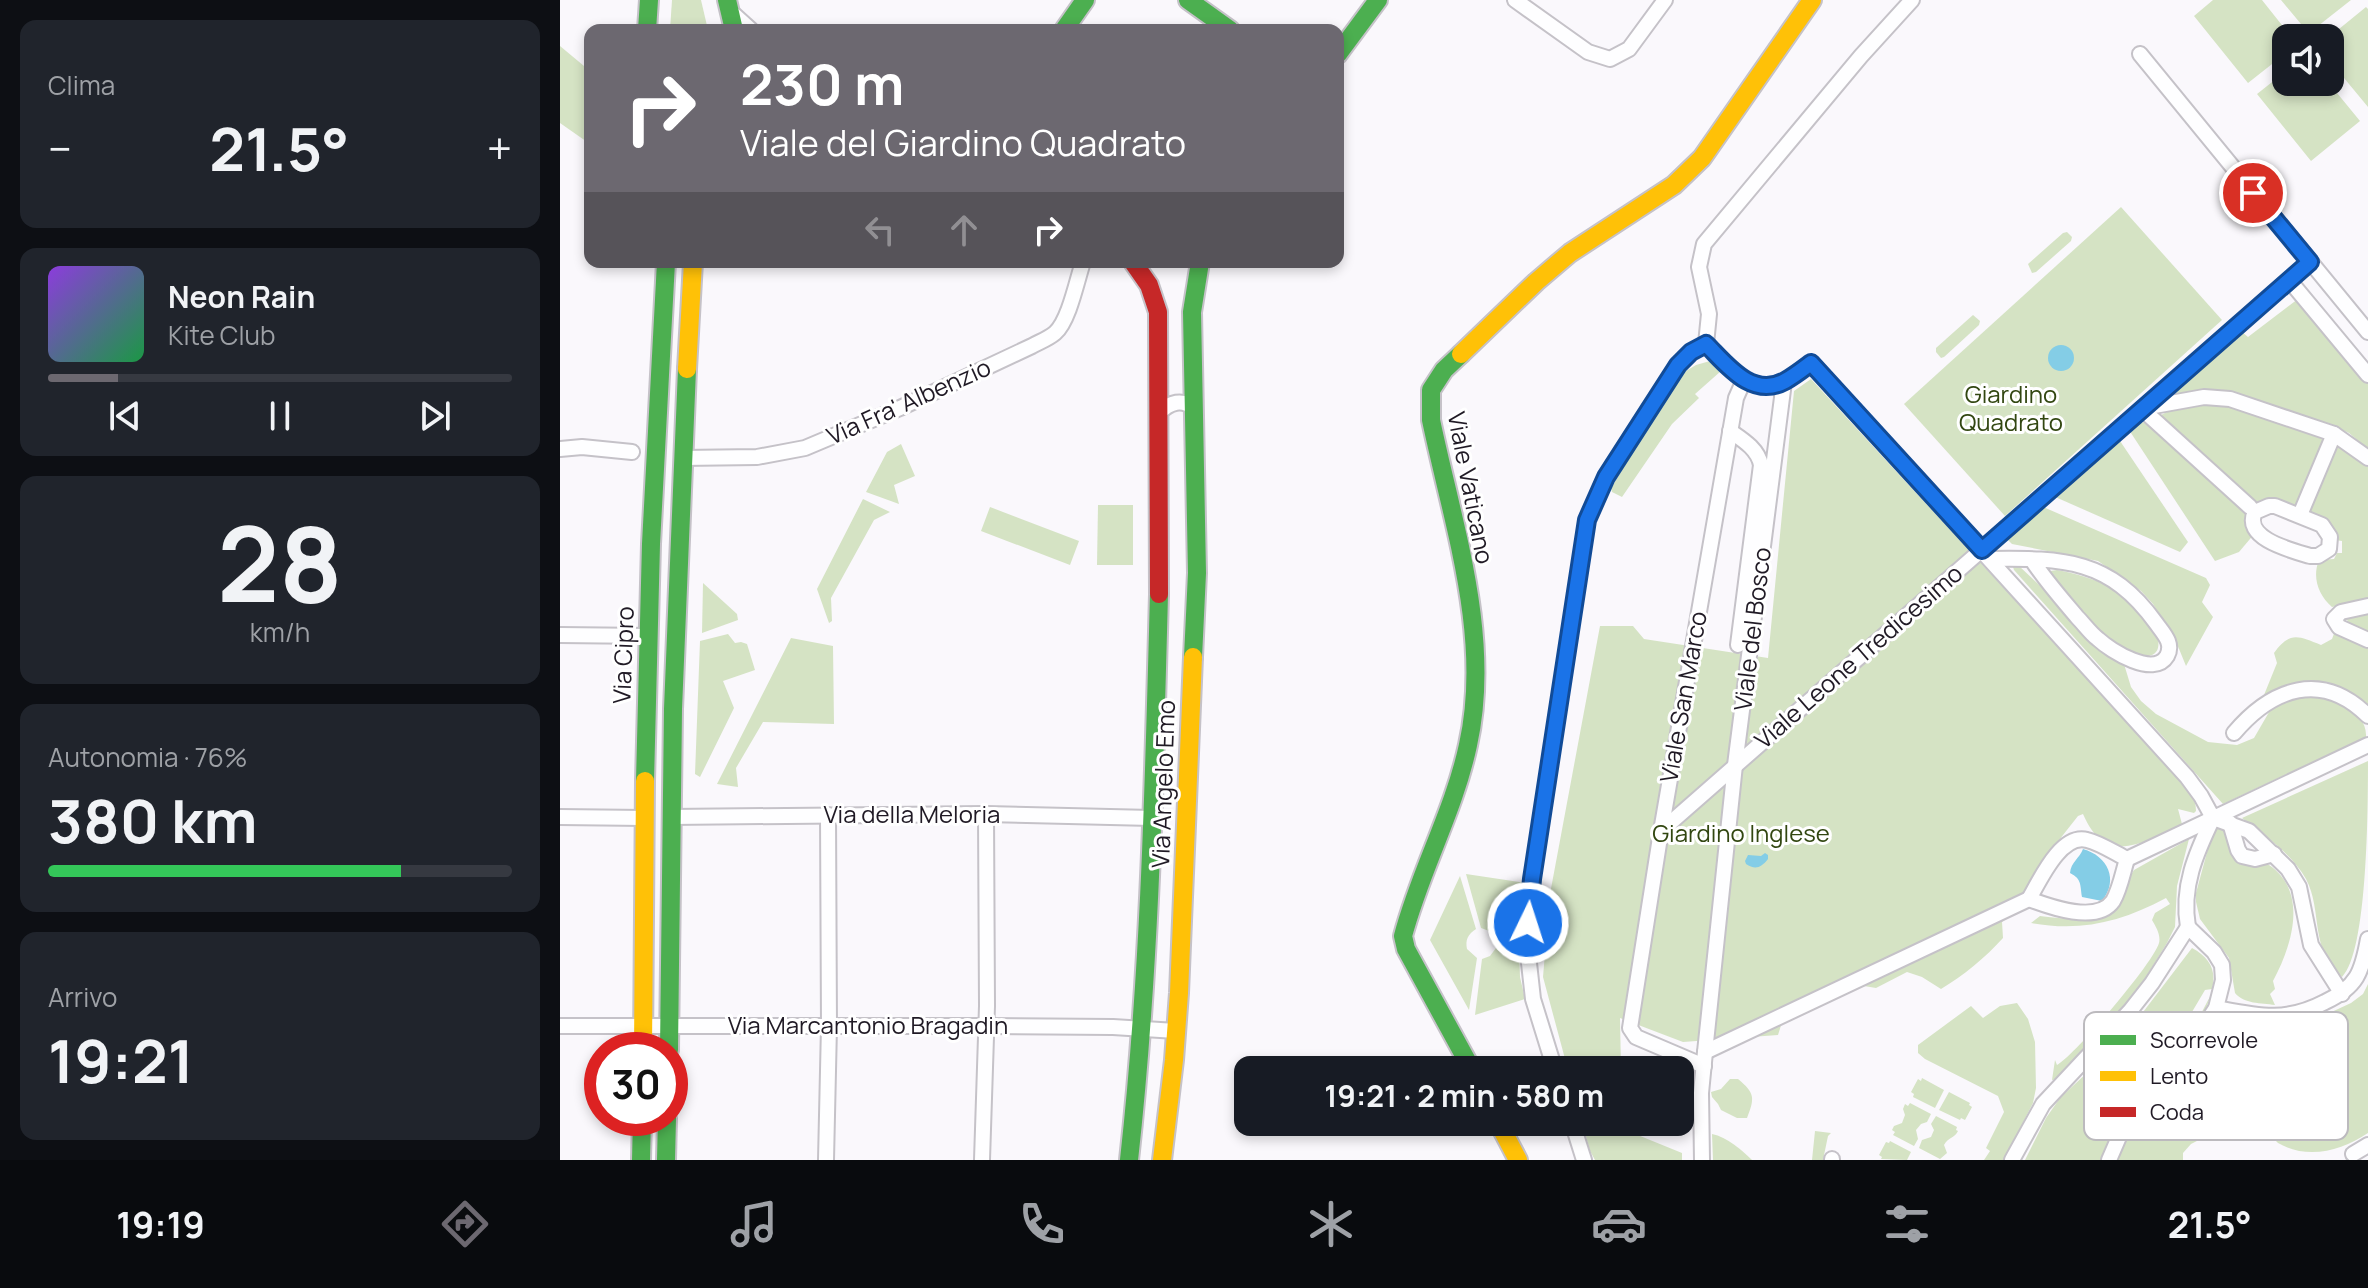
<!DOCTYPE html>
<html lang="it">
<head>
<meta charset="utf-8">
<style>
  body { margin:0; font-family:Manrope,sans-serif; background:#20242c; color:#f1f3f6; height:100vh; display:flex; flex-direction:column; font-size:30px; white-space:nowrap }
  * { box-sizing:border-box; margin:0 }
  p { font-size:26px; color:#9ea1a6 }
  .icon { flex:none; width:44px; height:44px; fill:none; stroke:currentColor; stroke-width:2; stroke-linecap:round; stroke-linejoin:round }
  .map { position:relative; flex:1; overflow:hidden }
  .side { display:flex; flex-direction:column; gap:20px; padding:20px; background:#0d0f14; width:560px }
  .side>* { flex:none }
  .banner { position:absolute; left:24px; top:24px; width:760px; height:244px; border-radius:16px; box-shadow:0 4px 12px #0003; background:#6c6870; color:#fff; overflow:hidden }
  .tools { position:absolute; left:1712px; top:24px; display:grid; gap:16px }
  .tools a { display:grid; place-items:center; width:72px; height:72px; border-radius:16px; background:#171b24; box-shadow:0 4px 12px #0003; font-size:40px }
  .speed { position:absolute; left:24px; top:1032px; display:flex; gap:16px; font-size:40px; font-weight:700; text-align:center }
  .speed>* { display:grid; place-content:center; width:104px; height:104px; border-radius:50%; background:#171b24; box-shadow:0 4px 12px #0003; line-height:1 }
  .speed .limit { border:12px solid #d22; background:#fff; color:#111 }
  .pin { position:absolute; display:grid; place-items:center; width:68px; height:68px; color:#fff; margin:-34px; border:4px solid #fff; border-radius:50%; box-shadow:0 2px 8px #0007 }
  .me { position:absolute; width:88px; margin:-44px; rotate:4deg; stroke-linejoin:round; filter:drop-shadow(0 0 6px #0008) }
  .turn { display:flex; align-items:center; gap:28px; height:168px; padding:0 24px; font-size:36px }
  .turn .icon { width:104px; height:104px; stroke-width:2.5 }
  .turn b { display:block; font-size:56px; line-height:68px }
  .lanes { display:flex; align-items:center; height:76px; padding:0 24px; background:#0003; justify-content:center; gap:40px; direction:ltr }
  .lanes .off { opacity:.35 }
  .big { font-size:60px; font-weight:700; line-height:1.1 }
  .side .card { flex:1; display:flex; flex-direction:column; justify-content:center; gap:12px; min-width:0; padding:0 28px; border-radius:16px; background:#20242c }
  .side .dial { align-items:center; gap:0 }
  .dial b { font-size:104px; line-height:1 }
  .song { display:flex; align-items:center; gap:24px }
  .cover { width:96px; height:96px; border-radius:12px; background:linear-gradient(135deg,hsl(270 70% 55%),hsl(140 70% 35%)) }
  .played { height:8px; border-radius:4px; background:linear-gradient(90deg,#6c6870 15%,#363941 15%) }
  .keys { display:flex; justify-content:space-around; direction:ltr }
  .heat { display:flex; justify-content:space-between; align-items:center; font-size:44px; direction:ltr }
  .charge { height:12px; border-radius:6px; background:linear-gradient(90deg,#34c759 76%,#363941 0) }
  .trip { position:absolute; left:674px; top:1056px; width:460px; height:80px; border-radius:16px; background:#171b24; box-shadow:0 4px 12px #0003; font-weight:700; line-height:80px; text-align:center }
  .tabs { display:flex; height:128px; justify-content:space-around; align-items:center; background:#090b0e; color:#9ea1a6 }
  .tabs .icon { width:56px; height:56px }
  .tabs .on { color:#6c6870 }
  .tabs b { font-size:36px; color:#f1f3f6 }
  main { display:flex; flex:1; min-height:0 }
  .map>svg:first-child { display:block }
  .green { fill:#d5e3c4 }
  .water { fill:#84cde6 }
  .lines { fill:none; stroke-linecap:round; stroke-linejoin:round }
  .street-casing { stroke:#c5c2c8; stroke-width:18 }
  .fast-casing { stroke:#c5c2c8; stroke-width:22 }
  .slow-casing { stroke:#c5c2c8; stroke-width:22 }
  .jam-casing { stroke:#c5c2c8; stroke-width:22 }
  .street { stroke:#fefeff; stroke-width:14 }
  .fast { stroke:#4caf50; stroke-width:18 }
  .slow { stroke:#ffc107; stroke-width:18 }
  .jam { stroke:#c62828; stroke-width:18 }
  .route-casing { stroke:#114b97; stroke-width:20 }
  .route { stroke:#1a73e8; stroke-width:14 }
  .labels { text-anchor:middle; stroke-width:6; stroke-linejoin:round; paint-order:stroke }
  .park-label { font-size:24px; fill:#324711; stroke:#fff }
  .street-label { font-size:24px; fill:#201a25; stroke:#fff }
  .key { fill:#fff; stroke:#bcbabe; stroke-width:2 }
  .key-label { font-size:22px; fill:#201a25 }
</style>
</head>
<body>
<main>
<section class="side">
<div class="card"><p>Clima</p>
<div class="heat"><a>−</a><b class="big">21.5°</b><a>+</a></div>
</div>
<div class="card">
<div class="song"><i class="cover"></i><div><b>Neon Rain</b><p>Kite Club</p></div></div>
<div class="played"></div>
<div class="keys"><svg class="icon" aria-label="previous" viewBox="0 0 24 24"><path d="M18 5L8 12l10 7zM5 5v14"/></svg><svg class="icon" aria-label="pause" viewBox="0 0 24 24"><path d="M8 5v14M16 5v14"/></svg><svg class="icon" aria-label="next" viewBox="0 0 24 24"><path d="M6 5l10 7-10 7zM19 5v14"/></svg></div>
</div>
<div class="card dial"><b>28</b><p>km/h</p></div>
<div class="card"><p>Autonomia · 76%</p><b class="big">380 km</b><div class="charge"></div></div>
<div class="card"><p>Arrivo</p><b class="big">19:21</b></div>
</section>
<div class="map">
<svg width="1808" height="1160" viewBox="0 0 1808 1160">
  <rect width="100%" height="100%" fill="#faf8fc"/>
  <g class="green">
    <path d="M112 0H141L148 30H110Z"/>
    <path d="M1653 0H1702L1729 34 1726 38V53L1688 83 1634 16Z"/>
    <path d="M1721 0H1791L1758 26 1753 24H1741Z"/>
    <path d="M1806 7 1808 9V107L1770 61V38H1768Z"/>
    <path d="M0 46 30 71V144L0 123Z"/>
    <path d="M1726 71V82H1768L1800 121 1751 161 1697 94Z"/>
    <path d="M1561 207 1662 320 1445 516 1344 404Z"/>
    <path d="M1507 232 1512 237 1511 241 1476 272 1472 273 1468 264 1503 233Z"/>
    <path d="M1738 299 1808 383V449L1789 433 1774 426 1679 394 1647 390 1608 397 1681 331 1688 337Z"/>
    <path d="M1413 315 1420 321 1419 325 1384 357 1381 358 1376 352V348Z"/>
    <path d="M1150 361 1156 362 1161 367V371L1135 394 1139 398 1112 424 1062 497 1052 492 1051 488 1121 374 1136 365Z"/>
    <path d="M1251 379 1621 780C1629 790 1636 797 1636 811L1634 813 1618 809 1622 824C1584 842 1546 868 1523 814L1518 816 1492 849 1460 909 1442 922 1443 938C1426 957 1403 976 1381 989L1362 977 1347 972 1316 988 1280 982 1223 1019 1218 1035 1123 1042 1060 1018 1061 1070H1008L983 977 990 894 1040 626H1073L1084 639 1208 658 1234 391Z"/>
    <path d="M1654 404 1666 406 1758 437 1763 440V446L1736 507 1699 506 1601 419V415L1609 411Z"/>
    <path d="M1581 422 1591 425 1687 514 1695 533 1679 552 1655 561 1569 430Z"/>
    <path d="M1558 438 1628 542 1620 552 1493 496Z"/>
    <path d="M341 444 355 476 334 485 339 504 306 492 327 452Z"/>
    <path d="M1778 447 1785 449 1808 467V600L1772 607C1758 595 1752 577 1759 560L1774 559 1777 553H1782V541L1775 540 1749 512Z"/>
    <path d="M303 499 330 512 314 520 271 598 272 621 269 623 257 589Z"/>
    <path d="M538 505H573V565H537Z"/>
    <path d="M1481 506 1646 578 1650 585 1642 602 1653 617 1626 666 1615 639 1593 604 1581 591 1538 561 1452 544 1447 539 1448 536Z"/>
    <path d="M430 507 519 541 510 565 421 531Z"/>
    <path d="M1459 566 1564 664 1571 687 1581 701 1596 714 1648 742 1677 745 1694 738 1712 707C1724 702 1736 698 1749 697 1771 697 1808 710 1806 737L1663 804 1454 570 1453 567Z"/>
    <path d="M1497 570C1545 579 1574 595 1598 638 1599 645 1599 652 1592 655 1562 667 1506 594 1490 574V571Z"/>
    <path d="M143 583 177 614 178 620 142 633Z"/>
    <path d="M1808 610V632L1790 624 1787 620V616Z"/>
    <path d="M1775 631 1808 645V705C1778 677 1739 678 1704 695L1717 663 1714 653C1730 631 1738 636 1761 645L1772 639Z"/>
    <path d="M168 634 175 643 181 642 187 644 195 670 163 681 174 708 140 777 135 774 140 641Z"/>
    <path d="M231 638 273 646 274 724 203 722 176 768 178 787 157 784Z"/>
    <path d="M1808 761C1808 804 1808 952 1782 977 1749 950 1763 911 1746 879 1731 853 1705 836 1682 818Z"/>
    <path d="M1662 826 1672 841 1677 862 1681 865H1709C1749 892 1732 946 1713 981L1715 989 1710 994 1715 1005C1701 1003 1684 1004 1675 993L1669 958 1640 919 1636 902V893L1653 830Z"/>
    <path d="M1629 839 1617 886 1615 927 1607 943 1576 993 1498 1079 1492 1080 1495 1060 1497 1065C1515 1055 1594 962 1599 943 1601 935 1596 927 1592 920L1595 913 1610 904 1606 898C1561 922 1521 932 1471 923L1480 916C1499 918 1540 925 1555 910 1565 899 1565 882 1574 870Z"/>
    <path d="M906 874 966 883 960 942 936 940 932 932 921 928Z"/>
    <path d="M900 876 916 929C908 934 905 940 907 949L917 958 909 1010 870 940Z"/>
    <path d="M936 948 959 949 960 977 965 999 915 1015 922 959 930 956Z"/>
    <path d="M1632 948C1649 957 1657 970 1652 989L1645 990 1629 1017 1573 1073 1551 1108 1538 1136H1542C1556 1115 1563 1091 1580 1072 1595 1054 1616 1043 1632 1027 1640 1018 1645 1005 1651 995 1638 1036 1606 1051 1581 1082 1562 1104 1551 1133 1542 1160H1465L1486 1118 1500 1098 1561 1041Z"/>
    <path d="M1808 984V1133C1781 1151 1748 1160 1718 1143 1709 1135 1703 1121 1698 1110L1631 1144 1623 1153V1160H1554L1562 1137 1587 1091 1656 1023 1695 1029 1737 1028 1791 1003 1803 994Z"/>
    <path d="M1457 1003 1468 1019 1475 1042 1476 1088 1473 1103 1444 1160H1424L1430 1151 1426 1148 1444 1112 1438 1096 1365 1059 1358 1053V1045L1411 1006 1423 1018 1440 1006Z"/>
    <path d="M1362 1078 1384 1090 1375 1108 1353 1097 1354 1094 1351 1092 1358 1079 1361 1081Z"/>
    <path d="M1170 1079H1178C1195 1093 1195 1098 1187 1118H1177L1161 1110 1158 1104 1152 1097 1151 1092 1161 1089Z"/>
    <path d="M1389 1092 1410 1103 1409 1105 1412 1107 1405 1120 1401 1118 1400 1120 1379 1110Z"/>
    <path d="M1350 1103 1371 1114 1367 1122 1361 1124 1356 1130 1358 1139 1354 1146 1333 1135 1335 1132 1332 1130 1334 1126 1342 1123 1345 1115 1343 1109 1345 1104 1348 1106Z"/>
    <path d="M1376 1116 1397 1127 1396 1130 1398 1131C1395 1138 1388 1137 1384 1145L1387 1153 1380 1159 1359 1148 1362 1140 1371 1137 1374 1130 1371 1124Z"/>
    <path d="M1022 1122H1062L1063 1129 1122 1153V1160H1035L1030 1151Z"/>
    <path d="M1255 1131 1271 1133 1268 1136 1263 1160H1252Z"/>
    <path d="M1152 1134C1167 1137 1182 1150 1192 1160H1153Z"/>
    <path d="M1330 1141 1351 1152 1347 1160 1321 1159 1322 1157 1319 1155 1326 1142 1329 1143Z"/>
  </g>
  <g class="water">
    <circle cx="1501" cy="358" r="13"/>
    <path d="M1523 849C1548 856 1559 880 1542 901L1522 897C1520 885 1522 879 1510 873 1511 862 1519 859 1523 849Z"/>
    <path d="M1205 853 1208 855V859C1201 868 1195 870 1186 864L1185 861 1188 855 1201 856Z"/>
  </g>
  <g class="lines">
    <defs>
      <g id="street">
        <path d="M955 0 1028 52 1050 59 1069 49 1105 0"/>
        <path d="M170 11 191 30"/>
        <path d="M1580 54 1808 332"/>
        <path d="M1729 280 1808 375"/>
        <path d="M1146 344C1167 365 1192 399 1225 381 1234 376 1243 369 1251 363L1627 777 1641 796 1653 818"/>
        <path d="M1146 344 1149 314 1139 267 1144 244 1301 56 1352 0"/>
        <path d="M1583 408 1644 397 1670 399 1774 434 1808 458"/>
        <path d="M1582 409 1690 507"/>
        <path d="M599 413C610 402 622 398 635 409"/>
        <path d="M1170 431C1183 440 1198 449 1201 465L1178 645"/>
        <path d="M0 449 22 447 72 452"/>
        <path d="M122 458 197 457 245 448 340 408 472 346C479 342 488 339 495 333 509 321 517 280 523 262"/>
        <path d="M1709 506H1715L1762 525 1770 537 1769 549 1758 556H1750C1730 550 1682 538 1695 512Z"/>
        <path d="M1740 515 1774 434"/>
        <path d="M1430 559C1504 558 1550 559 1596 623 1603 633 1614 643 1607 656 1594 678 1551 651 1538 639 1530 633 1524 624 1517 617 1501 598 1485 580 1472 560"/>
        <path d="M1808 606 1781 612 1774 619 1779 627 1808 640"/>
        <path d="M0 635 88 636"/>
        <path d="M1674 733C1712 688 1762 670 1808 716"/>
        <path d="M0 817 84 818"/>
        <path d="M111 817 426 814 592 818"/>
        <path d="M1653 818 1689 831 1728 869 1739 887 1751 945 1782 994"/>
        <path d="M1670 823 1678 850 1682 856 1695 859 1714 854"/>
        <path d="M1101 831 1750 262"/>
        <path d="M1567 859 1808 745"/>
        <path d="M1469 899C1490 907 1537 924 1553 901 1560 889 1563 872 1567 859"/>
        <path d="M1469 899C1480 880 1501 833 1527 840 1540 843 1555 853 1567 859"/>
        <path d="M1628 927C1621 887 1636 853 1653 818"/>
        <path d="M1656 1008C1698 1016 1725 1023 1765 1002 1797 987 1802 972 1808 939"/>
        <path d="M0 1026H427L553 1027 616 1031"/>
        <path d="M1145 1052 1469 899"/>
        <path d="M1144 1066 1076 1037 1070 1028 1101 831 1176 398 1184 380"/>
        <path d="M995 1070 973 999 967 945 972 879 1027 520 1046 477 1118 365 1131 352 1146 344"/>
        <path d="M1012 1122 1024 1160"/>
        <path d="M1793 1154 1808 1145"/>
        <path d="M266 1160 269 1026 268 815"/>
        <path d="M422 1160 427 1006 426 814"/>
        <path d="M1142 1160 1141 1093 1145 1052 1175 765 1224 382"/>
        <path d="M1272 1160V1159"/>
        <path d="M1452 1160 1483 1104 1570 1011 1592 983 1628 927 1654 952 1662 965 1663 980 1656 1008 1641 1031 1575 1100 1549 1160"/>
      </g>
      <g id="fast">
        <path d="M167 0 174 30"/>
        <path d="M628 0 670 30"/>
        <path d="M87 30 89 0"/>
        <path d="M504 30 525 0"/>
        <path d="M778 54 818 0"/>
        <path d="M901 354 884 370 871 390V420C893 525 932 638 908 745 894 811 860 871 843 936L846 949 912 1070"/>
        <path d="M633 657 637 573 632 312 640 262"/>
        <path d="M85 781 91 544 106 262"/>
        <path d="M109 1050 113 709 127 369"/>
        <path d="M81 1160 82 1118"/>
        <path d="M106 1160 107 1118"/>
        <path d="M569 1160C590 972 594 782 599 594"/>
      </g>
      <g id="slow">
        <path d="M901 354 976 282 1010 253 1114 185 1142 158 1252 0"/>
        <path d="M127 369 133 262"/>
        <path d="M83 1050 85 781"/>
        <path d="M938 1122 958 1160"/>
        <path d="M602 1160 614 1060 619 993 633 657"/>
      </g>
      <path id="jam" d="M573 262 589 285 598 312 599 594"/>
    </defs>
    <use href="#street" class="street-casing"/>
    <use href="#fast" class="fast-casing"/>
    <use href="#slow" class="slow-casing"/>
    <use href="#jam" class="jam-casing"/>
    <use href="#street" class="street"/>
    <use href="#fast" class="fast"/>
    <use href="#slow" class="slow"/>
    <use href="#jam" class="jam"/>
  </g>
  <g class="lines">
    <defs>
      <path id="route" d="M968 923 972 879 1027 520 1046 477 1118 365 1131 352 1146 344C1167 365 1192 399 1225 381 1234 376 1243 369 1251 363L1422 550 1750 262 1693 193"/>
    </defs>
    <use href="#route" class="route-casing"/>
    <use href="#route" class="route"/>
  </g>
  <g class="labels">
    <g class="park-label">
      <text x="1451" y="403">Giardino<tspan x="1451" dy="28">Quadrato</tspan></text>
      <text x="1181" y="842">Giardino Inglese</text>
    </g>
    <g class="street-label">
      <text transform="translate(349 402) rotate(-24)" y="8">Via Fra' Albenzio</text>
      <text transform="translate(910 488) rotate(79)" y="8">Viale Vaticano</text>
      <text transform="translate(1193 629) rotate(-83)" y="8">Viale del Bosco</text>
      <text transform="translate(64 655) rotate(-88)" y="8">Via Cipro</text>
      <text transform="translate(1299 657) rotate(-41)" y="8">Viale Leone Tredicesimo</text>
      <text transform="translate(1124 697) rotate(-80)" y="8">Viale San Marco</text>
      <text transform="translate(604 784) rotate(-88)" y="8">Via Angelo Emo</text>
      <text x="352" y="823">Via della Meloria</text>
      <text x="308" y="1034">Via Marcantonio Bragadin</text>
    </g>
  </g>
  <rect x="1524" y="1012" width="264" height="128" rx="12" class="key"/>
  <rect x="1540" y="1035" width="36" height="10" fill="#4caf50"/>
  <rect x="1540" y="1071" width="36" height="10" fill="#ffc107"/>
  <rect x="1540" y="1107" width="36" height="10" fill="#c62828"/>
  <g class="key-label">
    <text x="1590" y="1048">Scorrevole</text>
    <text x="1590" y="1084">Lento</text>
    <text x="1590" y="1120">Coda</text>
  </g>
</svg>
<div class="tools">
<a><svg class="icon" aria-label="sound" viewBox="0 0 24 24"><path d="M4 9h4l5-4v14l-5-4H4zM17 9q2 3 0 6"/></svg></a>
</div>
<div class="speed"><div class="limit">30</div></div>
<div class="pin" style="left:1693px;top:193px;background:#d93025"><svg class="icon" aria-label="arrive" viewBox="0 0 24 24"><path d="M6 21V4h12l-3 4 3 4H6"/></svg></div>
<svg class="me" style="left:968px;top:923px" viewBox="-20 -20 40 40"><circle r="17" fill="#1a73e8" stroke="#fff" stroke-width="3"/><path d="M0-11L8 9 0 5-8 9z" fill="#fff"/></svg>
<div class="trip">19:21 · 2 min · 580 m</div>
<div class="banner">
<div class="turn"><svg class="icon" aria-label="right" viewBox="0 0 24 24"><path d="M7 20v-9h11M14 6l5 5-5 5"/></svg><div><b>230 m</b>Viale del Giardino Quadrato</div></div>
<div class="lanes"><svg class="icon off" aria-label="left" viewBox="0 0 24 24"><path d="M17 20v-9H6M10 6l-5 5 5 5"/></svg><svg class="icon off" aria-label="ahead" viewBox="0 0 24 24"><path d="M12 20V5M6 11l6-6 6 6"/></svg><svg class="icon" aria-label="right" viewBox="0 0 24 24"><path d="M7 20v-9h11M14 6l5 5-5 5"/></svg></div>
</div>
</div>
</main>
<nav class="tabs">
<b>19:19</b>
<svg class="icon on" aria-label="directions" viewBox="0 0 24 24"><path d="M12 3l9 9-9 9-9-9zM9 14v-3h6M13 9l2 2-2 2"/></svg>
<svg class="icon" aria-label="music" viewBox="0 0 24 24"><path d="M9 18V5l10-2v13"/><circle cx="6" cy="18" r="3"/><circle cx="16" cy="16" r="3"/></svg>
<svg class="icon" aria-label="phone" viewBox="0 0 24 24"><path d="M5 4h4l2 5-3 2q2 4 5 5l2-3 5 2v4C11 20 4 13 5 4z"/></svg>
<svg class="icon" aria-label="climate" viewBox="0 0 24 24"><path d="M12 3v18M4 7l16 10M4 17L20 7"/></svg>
<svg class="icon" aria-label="car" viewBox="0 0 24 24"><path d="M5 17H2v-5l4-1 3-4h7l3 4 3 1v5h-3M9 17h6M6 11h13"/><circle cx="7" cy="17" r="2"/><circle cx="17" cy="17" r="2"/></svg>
<svg class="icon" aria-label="filters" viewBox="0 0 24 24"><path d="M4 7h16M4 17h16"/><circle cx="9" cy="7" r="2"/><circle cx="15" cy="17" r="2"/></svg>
<b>21.5°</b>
</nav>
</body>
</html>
